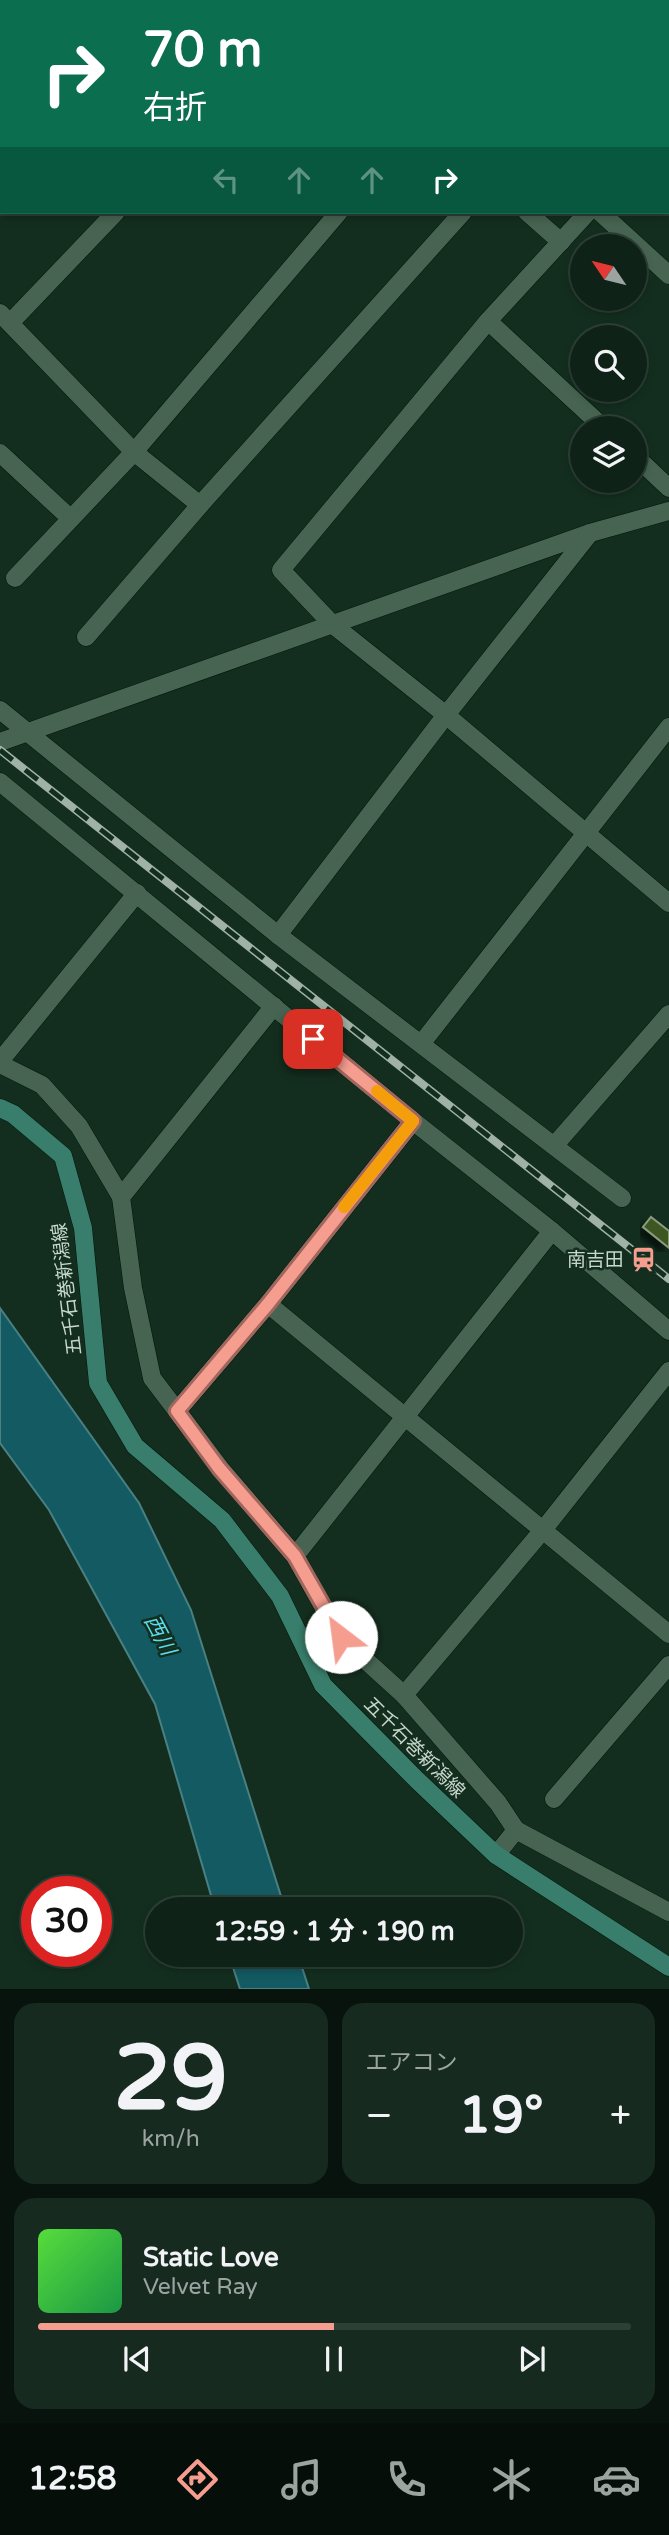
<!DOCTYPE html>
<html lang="ja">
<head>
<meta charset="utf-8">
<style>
  body { margin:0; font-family:"Varela Round","Noto Sans JP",sans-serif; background:#172a20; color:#f1f3f6; height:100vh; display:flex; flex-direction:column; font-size:26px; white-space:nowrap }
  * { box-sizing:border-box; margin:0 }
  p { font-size:23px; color:#9ba4a1 }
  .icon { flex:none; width:38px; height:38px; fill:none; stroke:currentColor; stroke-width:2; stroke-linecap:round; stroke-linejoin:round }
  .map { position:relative; height:1989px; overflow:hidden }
  .side { display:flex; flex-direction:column; gap:14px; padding:14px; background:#08130d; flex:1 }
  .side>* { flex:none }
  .top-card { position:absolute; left:0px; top:0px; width:670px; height:214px; box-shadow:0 4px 10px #0003,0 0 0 2px #2e3f36; background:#0b6e4f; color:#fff; overflow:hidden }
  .needle { width:46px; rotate:305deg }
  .fabs { position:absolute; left:570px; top:234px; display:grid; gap:14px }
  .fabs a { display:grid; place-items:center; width:77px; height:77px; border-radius:50%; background:#0e2217; box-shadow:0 4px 10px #0003,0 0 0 2px #2e3f36; font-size:35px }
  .speed { position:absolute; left:21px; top:1876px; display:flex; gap:14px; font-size:35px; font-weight:700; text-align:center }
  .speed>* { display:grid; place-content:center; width:91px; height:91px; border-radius:50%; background:#0e2217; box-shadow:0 4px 10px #0003,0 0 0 2px #2e3f36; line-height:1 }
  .speed .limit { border:10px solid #d22; background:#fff; color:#111 }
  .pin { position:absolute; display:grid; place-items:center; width:60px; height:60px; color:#fff; margin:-30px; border-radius:14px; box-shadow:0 4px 10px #0006 }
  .me { position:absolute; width:77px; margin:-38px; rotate:330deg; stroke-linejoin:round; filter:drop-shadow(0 0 5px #0008) }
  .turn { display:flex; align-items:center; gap:24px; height:147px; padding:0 28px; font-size:32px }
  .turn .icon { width:91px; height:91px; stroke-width:2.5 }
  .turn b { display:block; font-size:49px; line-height:60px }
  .lanes { display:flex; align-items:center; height:66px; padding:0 28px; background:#0003; justify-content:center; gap:35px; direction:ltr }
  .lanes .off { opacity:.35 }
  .big { font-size:52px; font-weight:700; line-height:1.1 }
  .side .tile { flex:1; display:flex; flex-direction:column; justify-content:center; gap:10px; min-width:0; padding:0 24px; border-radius:21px; background:#172a20 }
  .side .dial { align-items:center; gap:0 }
  .dial b { font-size:91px; line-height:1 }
  .song { display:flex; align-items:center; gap:21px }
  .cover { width:84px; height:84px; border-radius:10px; background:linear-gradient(135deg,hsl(110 70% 55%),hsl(140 70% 35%)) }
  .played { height:7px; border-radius:4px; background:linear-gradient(90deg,#f59d8f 50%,#2e3f36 50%) }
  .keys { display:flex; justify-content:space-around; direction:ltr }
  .heat { display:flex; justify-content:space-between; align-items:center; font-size:38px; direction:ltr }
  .side .tiles { flex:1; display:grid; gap:14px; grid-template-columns:1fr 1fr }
  .tile:last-child { grid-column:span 2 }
  .trip { position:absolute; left:145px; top:1897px; width:378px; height:70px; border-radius:35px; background:#0e2217; box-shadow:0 4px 10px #0003,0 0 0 2px #2e3f36; font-weight:700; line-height:70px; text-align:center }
  .menu { display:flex; height:112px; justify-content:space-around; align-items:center; background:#060e09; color:#9ba4a1 }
  .menu .icon { width:49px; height:49px }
  .menu .active { color:#f59d8f }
  .menu b { font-size:32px; color:#f1f3f6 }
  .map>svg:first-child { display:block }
  .water { fill:#135a63; stroke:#498082; stroke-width:2 }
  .building { fill:#3d5722; stroke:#8c9c7f; stroke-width:2; filter:url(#shadow) }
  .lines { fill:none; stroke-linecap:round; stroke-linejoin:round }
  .minor-casing { stroke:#001608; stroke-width:19 }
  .tertiary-casing { stroke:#001608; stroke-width:19 }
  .secondary-casing { stroke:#001608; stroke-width:19 }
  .minor { stroke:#476452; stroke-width:18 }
  .tertiary { stroke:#476452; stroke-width:18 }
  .secondary { stroke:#397e6c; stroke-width:18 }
  .rail-casing { stroke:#a0b2a6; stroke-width:8 }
  .rail { stroke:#132e1f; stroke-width:5; stroke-dasharray:16; stroke-linecap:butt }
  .route-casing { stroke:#9f665d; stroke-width:18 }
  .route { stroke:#f59d8f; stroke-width:12 }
  .slow { stroke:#f59e0b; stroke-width:12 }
  .labels { text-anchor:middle; stroke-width:5; stroke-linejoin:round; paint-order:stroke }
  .poi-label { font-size:19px; fill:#c7d7cc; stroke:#132e1f; text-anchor:end }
  .street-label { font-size:19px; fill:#c7d7cc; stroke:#132e1f }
  .water-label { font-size:21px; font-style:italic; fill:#5adbec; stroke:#132e1f }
</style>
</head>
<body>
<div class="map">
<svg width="669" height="1989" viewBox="0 0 669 1989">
  <defs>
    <filter id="shadow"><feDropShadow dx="-6" dy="6" stdDeviation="3.5" flood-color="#0009"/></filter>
  </defs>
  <rect width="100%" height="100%" fill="#132e1f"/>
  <g class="water">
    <path d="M0 1308 139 1503 191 1610 285 1909H215L155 1704 49 1510 0 1443Z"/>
    <path d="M229 1955H298L309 1989H240Z"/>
  </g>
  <path class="building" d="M651 1217 669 1231V1248L643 1227Z"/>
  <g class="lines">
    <defs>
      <g id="minor">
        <path d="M287 0 289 2"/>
        <path d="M617 0 619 2"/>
        <path d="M522 2 523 0"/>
        <path d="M655 2 656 0"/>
        <path d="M0 23 2 22"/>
        <path d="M668 48H669"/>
        <path d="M0 79 2 77"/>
        <path d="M527 212 561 242"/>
        <path d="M588 212 488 321 605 429"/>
        <path d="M600 212 669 275"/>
        <path d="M0 313 134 452 200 505 463 212"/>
        <path d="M488 321 281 570 332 624 446 715 669 903"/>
        <path d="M11 322 116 212"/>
        <path d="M0 453 70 518"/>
        <path d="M635 456 669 488"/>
        <path d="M15 578 134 452 339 212"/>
        <path d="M86 637 200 505"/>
        <path d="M0 710 278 935 622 1198"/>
        <path d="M0 742 590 533 669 511"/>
        <path d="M0 782 413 1121 552 1231 669 1331"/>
        <path d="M278 935 446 715 590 533"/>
        <path d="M421 1044 669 727"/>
        <path d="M0 1061 137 893"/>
        <path d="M0 1064 42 1085 79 1126 121 1197"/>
        <path d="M554 1146 669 1014"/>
        <path d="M552 1231 295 1556 340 1637 404 1695 543 1530 669 1371"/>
        <path d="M268 1304 669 1634"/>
        <path d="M177 1411 152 1378 133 1288 121 1197 274 1006"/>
        <path d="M295 1556 220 1468 177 1411 268 1304 413 1121"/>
        <path d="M404 1695 498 1803 516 1830 496 1855"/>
        <path d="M554 1799 669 1665"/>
        <path d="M516 1830 669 1912"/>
      </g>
      <g id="tertiary">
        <path d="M35 2 36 0"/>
        <path d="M0 40 2 38"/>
      </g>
      <path id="secondary" d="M0 1108 13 1114 63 1156 83 1228 98 1383 135 1446 222 1520 280 1596 323 1685 417 1780 496 1855 669 1967"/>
    </defs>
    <use href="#minor" class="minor-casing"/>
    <use href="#tertiary" class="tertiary-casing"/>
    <use href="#secondary" class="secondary-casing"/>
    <use href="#minor" class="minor"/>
    <use href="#tertiary" class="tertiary"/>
    <use href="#secondary" class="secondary"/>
    <defs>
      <path id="rail" d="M0 750 669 1279"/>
    </defs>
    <use href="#rail" class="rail-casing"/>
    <use href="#rail" class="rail"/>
  </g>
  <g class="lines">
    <defs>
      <path id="route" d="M313 1039 413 1121 268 1304 177 1411 219 1468 295 1556 341 1637"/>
    </defs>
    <use href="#route" class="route-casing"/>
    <use href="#route" class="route"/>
    <path class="slow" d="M344 1207 413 1121 377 1091"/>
  </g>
  <defs>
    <symbol id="station-bare" viewBox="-9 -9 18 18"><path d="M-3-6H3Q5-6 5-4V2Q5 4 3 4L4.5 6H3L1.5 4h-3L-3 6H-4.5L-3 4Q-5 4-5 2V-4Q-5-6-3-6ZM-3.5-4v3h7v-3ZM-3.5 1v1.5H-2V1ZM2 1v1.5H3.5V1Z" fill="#f59d8f" stroke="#132e1f" stroke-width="2.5" paint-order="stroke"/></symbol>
  </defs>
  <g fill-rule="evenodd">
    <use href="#station-bare" x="626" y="1242" width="35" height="35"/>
  </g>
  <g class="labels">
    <g class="poi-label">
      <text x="624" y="1266">南吉田</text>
    </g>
    <g class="street-label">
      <text transform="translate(66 1289) rotate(-97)" y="7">五千石巻新潟線</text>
      <text transform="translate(415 1747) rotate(45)" y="7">五千石巻新潟線</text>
    </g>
    <g class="water-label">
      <text transform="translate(160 1635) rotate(62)" y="7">西川</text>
    </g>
  </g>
</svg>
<div class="fabs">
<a><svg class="needle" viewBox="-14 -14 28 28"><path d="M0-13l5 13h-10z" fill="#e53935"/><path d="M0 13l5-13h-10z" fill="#9ba4a1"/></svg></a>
<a><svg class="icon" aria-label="search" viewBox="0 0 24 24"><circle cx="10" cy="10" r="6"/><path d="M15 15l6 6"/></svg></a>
<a><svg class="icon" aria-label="layers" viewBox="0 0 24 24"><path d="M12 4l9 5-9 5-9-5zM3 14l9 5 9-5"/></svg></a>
</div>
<div class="speed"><div class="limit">30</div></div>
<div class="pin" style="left:313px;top:1039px;background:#d93025"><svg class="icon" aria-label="arrive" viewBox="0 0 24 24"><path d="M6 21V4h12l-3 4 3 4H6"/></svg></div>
<svg class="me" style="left:341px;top:1637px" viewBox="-20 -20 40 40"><circle r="19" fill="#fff"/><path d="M0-13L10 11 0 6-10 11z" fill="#f59d8f"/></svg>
<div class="trip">12:59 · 1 分 · 190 m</div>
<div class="top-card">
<div class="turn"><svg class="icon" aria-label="right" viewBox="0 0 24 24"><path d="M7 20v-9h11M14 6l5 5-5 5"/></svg><div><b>70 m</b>右折</div></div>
<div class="lanes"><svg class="icon off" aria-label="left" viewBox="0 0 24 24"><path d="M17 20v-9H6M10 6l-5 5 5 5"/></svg><svg class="icon off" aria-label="ahead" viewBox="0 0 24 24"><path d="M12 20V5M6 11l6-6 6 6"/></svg><svg class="icon off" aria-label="ahead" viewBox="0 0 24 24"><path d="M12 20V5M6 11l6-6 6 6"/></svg><svg class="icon" aria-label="right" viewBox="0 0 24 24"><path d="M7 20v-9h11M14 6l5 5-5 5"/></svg></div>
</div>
</div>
<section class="side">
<div class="tiles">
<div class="tile dial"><b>29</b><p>km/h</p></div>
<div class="tile"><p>エアコン</p>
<div class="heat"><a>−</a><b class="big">19°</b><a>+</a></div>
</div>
<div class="tile">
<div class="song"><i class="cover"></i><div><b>Static Love</b><p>Velvet Ray</p></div></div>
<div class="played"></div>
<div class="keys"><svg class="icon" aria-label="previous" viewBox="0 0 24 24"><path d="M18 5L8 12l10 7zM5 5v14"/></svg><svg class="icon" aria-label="pause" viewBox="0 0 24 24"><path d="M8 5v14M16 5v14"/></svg><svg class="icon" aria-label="next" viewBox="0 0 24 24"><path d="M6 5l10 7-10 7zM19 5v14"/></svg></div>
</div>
</div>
</section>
<nav class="menu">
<b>12:58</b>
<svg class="icon active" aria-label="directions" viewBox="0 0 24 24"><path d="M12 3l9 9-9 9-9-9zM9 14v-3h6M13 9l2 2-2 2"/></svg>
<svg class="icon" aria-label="music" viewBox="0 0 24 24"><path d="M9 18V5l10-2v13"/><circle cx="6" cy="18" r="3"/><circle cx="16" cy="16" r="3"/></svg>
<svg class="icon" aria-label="phone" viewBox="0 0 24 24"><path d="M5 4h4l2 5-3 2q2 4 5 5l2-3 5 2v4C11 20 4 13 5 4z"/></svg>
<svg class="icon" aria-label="climate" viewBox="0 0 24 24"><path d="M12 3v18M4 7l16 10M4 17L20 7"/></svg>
<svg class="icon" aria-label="car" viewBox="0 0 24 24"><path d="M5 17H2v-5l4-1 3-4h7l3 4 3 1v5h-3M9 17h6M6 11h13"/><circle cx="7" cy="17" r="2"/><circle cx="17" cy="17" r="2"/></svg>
</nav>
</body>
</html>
